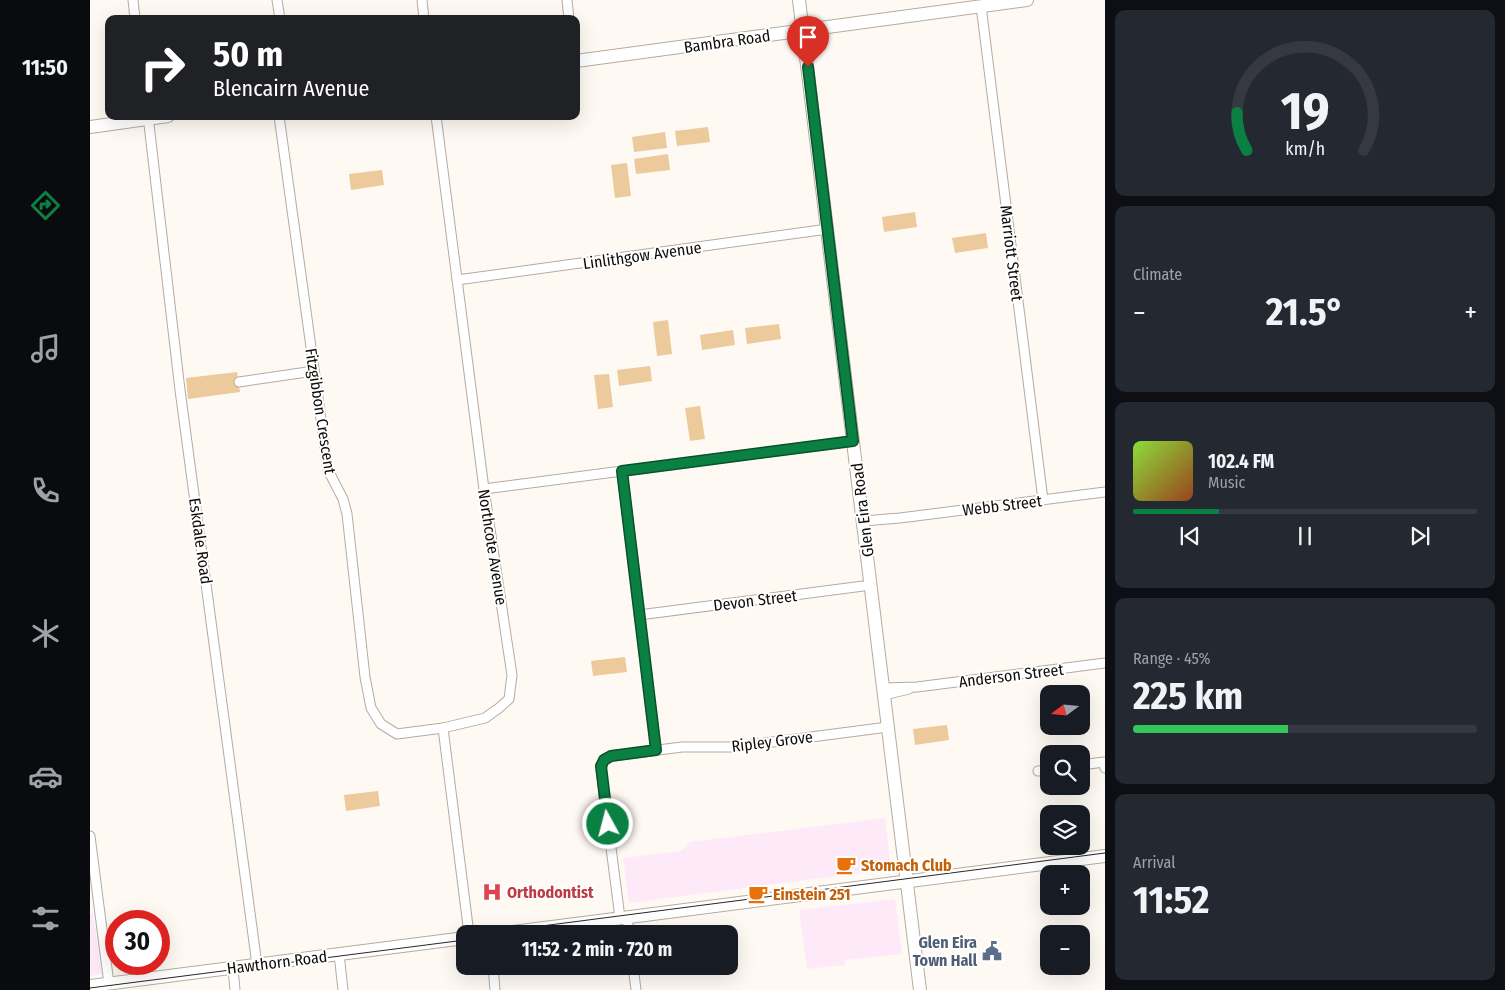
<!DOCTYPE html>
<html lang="en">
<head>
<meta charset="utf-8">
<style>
  body { margin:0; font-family:"Fira Sans Condensed",sans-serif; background:#242831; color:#f1f3f6; height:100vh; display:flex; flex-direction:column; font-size:19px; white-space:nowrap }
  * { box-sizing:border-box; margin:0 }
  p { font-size:16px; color:#9ea1a6 }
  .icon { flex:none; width:28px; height:28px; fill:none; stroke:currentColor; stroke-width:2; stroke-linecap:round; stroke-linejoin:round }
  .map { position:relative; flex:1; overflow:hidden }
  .sheet { display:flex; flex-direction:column; gap:10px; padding:10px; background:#0d0f14; width:400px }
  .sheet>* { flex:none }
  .banner { position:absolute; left:15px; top:15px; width:475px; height:105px; border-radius:10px; box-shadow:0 5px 20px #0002; background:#202124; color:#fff; overflow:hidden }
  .needle { width:32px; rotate:254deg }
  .controls { position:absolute; left:950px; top:685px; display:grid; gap:10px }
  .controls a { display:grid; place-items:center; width:50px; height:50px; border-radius:10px; background:#171b24; box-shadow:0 5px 20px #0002; font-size:25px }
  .speed { position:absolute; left:15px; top:910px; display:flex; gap:10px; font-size:25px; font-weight:700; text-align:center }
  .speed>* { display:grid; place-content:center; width:65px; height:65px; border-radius:50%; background:#171b24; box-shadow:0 5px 20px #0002; line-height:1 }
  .speed .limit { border:8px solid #d22; background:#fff; color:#111 }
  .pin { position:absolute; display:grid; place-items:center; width:42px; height:42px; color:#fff; margin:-51px -21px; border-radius:50% 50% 50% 0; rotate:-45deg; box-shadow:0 0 5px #0007 }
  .pin .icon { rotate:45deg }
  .me { position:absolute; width:55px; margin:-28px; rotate:353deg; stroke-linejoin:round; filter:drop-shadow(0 0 4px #0008) }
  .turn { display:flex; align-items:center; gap:18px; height:105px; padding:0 25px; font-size:22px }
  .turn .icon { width:65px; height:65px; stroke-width:2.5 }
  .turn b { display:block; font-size:35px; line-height:42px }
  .big { font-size:38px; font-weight:700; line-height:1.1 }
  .sheet .widget { flex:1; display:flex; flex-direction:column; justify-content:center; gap:8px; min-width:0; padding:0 18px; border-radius:10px; background:#242831 }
  .sheet .dial { align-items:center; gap:0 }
  .dial svg { height:130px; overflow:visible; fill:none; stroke:#363941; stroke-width:7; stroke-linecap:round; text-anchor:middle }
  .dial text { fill:#f1f3f6; stroke:none }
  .song { display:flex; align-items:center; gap:15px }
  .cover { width:60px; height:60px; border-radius:8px; background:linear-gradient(135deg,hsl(90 70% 55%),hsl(20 70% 35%)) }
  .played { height:5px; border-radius:2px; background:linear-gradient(90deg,#0b8043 25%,#363941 25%) }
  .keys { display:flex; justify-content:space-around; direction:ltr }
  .heat { display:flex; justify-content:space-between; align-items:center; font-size:28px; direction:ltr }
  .charge { height:8px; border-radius:4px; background:linear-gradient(90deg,#34c759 45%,#363941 0) }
  .trip { position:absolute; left:366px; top:925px; width:282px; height:50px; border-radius:10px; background:#171b24; box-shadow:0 5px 20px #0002; font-weight:700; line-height:50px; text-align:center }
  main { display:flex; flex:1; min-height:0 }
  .tab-bar { display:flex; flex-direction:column; width:90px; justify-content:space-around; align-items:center; background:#090b0e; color:#9ea1a6 }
  .tab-bar .icon { width:35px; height:35px }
  .tab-bar .current { color:#0b8043 }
  .tab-bar b { font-size:22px; color:#f1f3f6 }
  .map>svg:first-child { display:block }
  .commercial { fill:#fee9f8 }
  .green { fill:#ecca9c }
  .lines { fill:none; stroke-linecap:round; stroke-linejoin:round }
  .street-casing { stroke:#b4aca1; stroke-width:11 }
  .secondary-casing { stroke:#b4aca1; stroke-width:14 }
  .street { stroke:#fff; stroke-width:9 }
  .secondary { stroke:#fff; stroke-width:12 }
  .tram { stroke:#2a2723; stroke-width:1 }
  .route-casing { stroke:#07532c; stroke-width:12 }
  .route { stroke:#0b8043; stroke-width:9 }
  .labels { text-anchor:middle; stroke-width:4; stroke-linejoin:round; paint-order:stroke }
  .street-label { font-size:16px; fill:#0e0b08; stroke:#fff }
  .food-label { font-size:16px; font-weight:bold; fill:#c56008; stroke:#fff; text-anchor:start }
  .health-label { font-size:16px; font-weight:bold; fill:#be3a42; stroke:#fff; text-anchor:start }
  .service-label { font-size:16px; font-weight:bold; fill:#4e5e75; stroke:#fff; text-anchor:end }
</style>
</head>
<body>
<main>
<nav class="tab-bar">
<b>11:50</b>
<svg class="icon current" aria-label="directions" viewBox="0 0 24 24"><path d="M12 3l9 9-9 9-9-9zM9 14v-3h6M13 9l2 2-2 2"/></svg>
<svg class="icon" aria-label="music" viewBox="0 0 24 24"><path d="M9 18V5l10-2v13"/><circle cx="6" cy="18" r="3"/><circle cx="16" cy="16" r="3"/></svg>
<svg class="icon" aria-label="phone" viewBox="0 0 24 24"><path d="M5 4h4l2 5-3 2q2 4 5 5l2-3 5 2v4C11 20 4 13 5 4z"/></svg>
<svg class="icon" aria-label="climate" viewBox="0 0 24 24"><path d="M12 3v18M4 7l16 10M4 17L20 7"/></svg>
<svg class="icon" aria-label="car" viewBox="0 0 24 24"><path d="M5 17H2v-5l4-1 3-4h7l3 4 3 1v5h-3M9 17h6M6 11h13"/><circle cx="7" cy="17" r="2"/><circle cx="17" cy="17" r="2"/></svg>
<svg class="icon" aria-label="filters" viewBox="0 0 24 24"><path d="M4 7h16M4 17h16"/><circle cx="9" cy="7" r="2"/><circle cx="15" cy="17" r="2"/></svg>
</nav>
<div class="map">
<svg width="1015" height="990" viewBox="0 0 1015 990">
  <rect width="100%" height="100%" fill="#fff9f3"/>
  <g class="commercial">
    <path d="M795 818 801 869 539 903 533 858 591 851 600 842Z"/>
    <path d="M805 899 812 954 755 960V965L717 969 709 910Z"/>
    <path d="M0 913H3L12 974 0 976Z"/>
  </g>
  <g class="green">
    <path d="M618 127 620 142 587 146 585 131Z"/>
    <path d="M575 132 577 148 544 152 542 137Z"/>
    <path d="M578 154 580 170 546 174 544 159Z"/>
    <path d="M537 163 541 196 525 198 521 165Z"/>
    <path d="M292 170 294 185 261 190 259 174Z"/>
    <path d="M825 212 827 227 794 232 792 217Z"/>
    <path d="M896 233 898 248 865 253 862 238Z"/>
    <path d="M578 320 582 354 567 356 563 322Z"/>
    <path d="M689 324 691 339 657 344 655 328Z"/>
    <path d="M643 330 645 345 612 350 610 335Z"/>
    <path d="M560 366 562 381 529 386 527 370Z"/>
    <path d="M147 372 150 392 98 399 96 378Z"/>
    <path d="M519 374 523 407 508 409 504 375Z"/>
    <path d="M610 406 615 439 600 441 595 408Z"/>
    <path d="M535 657 537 672 503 676 501 661Z"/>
    <path d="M857 725 859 740 825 745 823 729Z"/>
    <path d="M288 791 290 806 256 811 254 795Z"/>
  </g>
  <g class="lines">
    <defs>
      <g id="street">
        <path d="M43 0 45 19"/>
        <path d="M187 0 190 19"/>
        <path d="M332 0 334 19"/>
        <path d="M477 0 479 19"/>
        <path d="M891 6 953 500"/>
        <path d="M58 116 90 390 167 965"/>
        <path d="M189 116 238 470 253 499 257 514 275 677 281 708 291 724 307 734 353 728"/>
        <path d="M346 116 394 489 422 675 419 699 409 708 395 718 353 728 379 934"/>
        <path d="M367 280 738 229"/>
        <path d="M149 382 224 371"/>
        <path d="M532 471 566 750"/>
        <path d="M394 489 763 441"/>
        <path d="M773 521 810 518 1015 492"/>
        <path d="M549 615 781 585"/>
        <path d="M793 688 827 687 1015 663"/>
        <path d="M794 695 819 689"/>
        <path d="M991 765 1014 762 1015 768"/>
        <path d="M948 771 959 770"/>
        <path d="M0 836 19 984"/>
        <path d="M537 917 539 934"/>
        <path d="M530 918 511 770 514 759 521 756 592 747H644L798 727"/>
        <path d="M249 954 253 990"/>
        <path d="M403 966 405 990"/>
        <path d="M543 966 546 990"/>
        <path d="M143 968 145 990"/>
      </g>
      <g id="secondary">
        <path d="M709 0 830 990"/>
        <path d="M486 61 937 0"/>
        <path d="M0 127 78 116"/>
        <path d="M407 934 1015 856"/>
        <path d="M0 986 375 938"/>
      </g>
    </defs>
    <use href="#street" class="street-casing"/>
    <use href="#secondary" class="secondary-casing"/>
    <use href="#street" class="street"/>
    <use href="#secondary" class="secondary"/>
    <g class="tram">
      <path d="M390 934 1015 853"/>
      <path d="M0 988 375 940"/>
    </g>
  </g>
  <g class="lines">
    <defs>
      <path id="route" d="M518 824 511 766 514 760 521 756 566 750 532 471 763 441 718 67"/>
    </defs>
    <use href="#route" class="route-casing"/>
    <use href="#route" class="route"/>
  </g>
  <defs>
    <symbol id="cafe-bare" viewBox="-9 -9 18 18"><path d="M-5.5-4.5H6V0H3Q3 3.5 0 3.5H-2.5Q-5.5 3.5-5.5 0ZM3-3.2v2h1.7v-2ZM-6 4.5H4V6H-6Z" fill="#e8710a" stroke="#fff" stroke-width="2.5" paint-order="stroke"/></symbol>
    <symbol id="hospital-bare" viewBox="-9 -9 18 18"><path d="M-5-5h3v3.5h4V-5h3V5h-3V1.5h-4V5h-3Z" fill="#e0444e" stroke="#fff" stroke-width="2.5" paint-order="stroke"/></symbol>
    <symbol id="civic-bare" viewBox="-9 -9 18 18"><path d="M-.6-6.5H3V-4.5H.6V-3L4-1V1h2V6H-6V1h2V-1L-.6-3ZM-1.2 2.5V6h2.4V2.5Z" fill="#5c6f8a" stroke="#fff" stroke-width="2.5" paint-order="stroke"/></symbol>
  </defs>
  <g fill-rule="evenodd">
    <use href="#cafe-bare" x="742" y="851" width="28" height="28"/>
    <use href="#hospital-bare" x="388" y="878" width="28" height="28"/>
    <use href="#cafe-bare" x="654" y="880" width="28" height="28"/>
    <use href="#civic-bare" x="888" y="937" width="28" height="28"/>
  </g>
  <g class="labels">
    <g class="street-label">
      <text transform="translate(637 41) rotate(-8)" y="6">Bambra Road</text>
      <text transform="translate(922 253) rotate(83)" y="6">Marriott Street</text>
      <text transform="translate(552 255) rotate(-8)" y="6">Linlithgow Avenue</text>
      <text transform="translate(231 411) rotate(81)" y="6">Fitzgibbon Crescent</text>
      <text transform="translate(912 505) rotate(-7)" y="6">Webb Street</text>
      <text transform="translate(772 510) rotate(-97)" y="6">Glen Eira Road</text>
      <text transform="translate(111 541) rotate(82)" y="6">Eskdale Road</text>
      <text transform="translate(403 547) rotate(81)" y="6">Northcote Avenue</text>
      <text transform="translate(665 600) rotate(-7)" y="6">Devon Street</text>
      <text transform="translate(921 675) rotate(-7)" y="6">Anderson Street</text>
      <text transform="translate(682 741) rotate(-7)" y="6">Ripley Grove</text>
      <text transform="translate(187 962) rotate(-7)" y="6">Hawthorn Road</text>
    </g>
    <g class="food-label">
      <text x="771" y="871">Stomach Club</text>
      <text x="683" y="900">Einstein 251</text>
    </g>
    <g class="health-label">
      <text x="417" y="898">Orthodontist</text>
    </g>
    <g class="service-label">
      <text x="887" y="948">Glen Eira<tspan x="887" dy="18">Town Hall</tspan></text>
    </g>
  </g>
</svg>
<div class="controls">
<a><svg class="needle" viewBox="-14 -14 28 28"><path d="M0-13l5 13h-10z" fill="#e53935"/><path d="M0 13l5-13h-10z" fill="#9ea1a6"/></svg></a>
<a><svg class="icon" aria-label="search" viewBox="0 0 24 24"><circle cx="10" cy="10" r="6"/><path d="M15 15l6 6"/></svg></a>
<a><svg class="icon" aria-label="layers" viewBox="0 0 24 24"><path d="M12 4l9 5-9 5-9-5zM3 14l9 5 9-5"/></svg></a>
<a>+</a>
<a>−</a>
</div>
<div class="speed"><div class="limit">30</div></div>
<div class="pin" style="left:718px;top:67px;background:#d93025"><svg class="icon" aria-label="arrive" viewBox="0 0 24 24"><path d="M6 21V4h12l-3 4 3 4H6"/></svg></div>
<svg class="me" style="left:518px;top:824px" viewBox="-20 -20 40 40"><circle r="17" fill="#0b8043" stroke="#fff" stroke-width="3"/><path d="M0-11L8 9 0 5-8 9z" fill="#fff"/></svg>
<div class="trip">11:52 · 2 min · 720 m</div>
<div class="banner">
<div class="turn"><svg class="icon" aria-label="right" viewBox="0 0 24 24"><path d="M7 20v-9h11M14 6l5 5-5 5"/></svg><div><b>50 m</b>Blencairn Avenue</div></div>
</div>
</div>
<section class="sheet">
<div class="widget dial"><svg viewBox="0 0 100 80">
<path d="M14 69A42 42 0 1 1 86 69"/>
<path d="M14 69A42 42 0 0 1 8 46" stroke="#0b8043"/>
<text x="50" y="56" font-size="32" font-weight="700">19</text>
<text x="50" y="72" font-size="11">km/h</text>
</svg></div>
<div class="widget"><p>Climate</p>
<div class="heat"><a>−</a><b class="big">21.5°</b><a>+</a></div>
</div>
<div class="widget">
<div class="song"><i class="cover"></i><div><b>102.4 FM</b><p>Music</p></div></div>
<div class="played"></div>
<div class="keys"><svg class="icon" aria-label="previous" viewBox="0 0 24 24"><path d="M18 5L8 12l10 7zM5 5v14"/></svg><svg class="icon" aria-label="pause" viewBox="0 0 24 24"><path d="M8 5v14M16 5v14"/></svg><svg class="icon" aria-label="next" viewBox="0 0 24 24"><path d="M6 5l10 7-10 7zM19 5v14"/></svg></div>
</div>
<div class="widget"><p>Range · 45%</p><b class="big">225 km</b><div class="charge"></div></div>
<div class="widget"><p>Arrival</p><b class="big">11:52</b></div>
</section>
</main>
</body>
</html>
